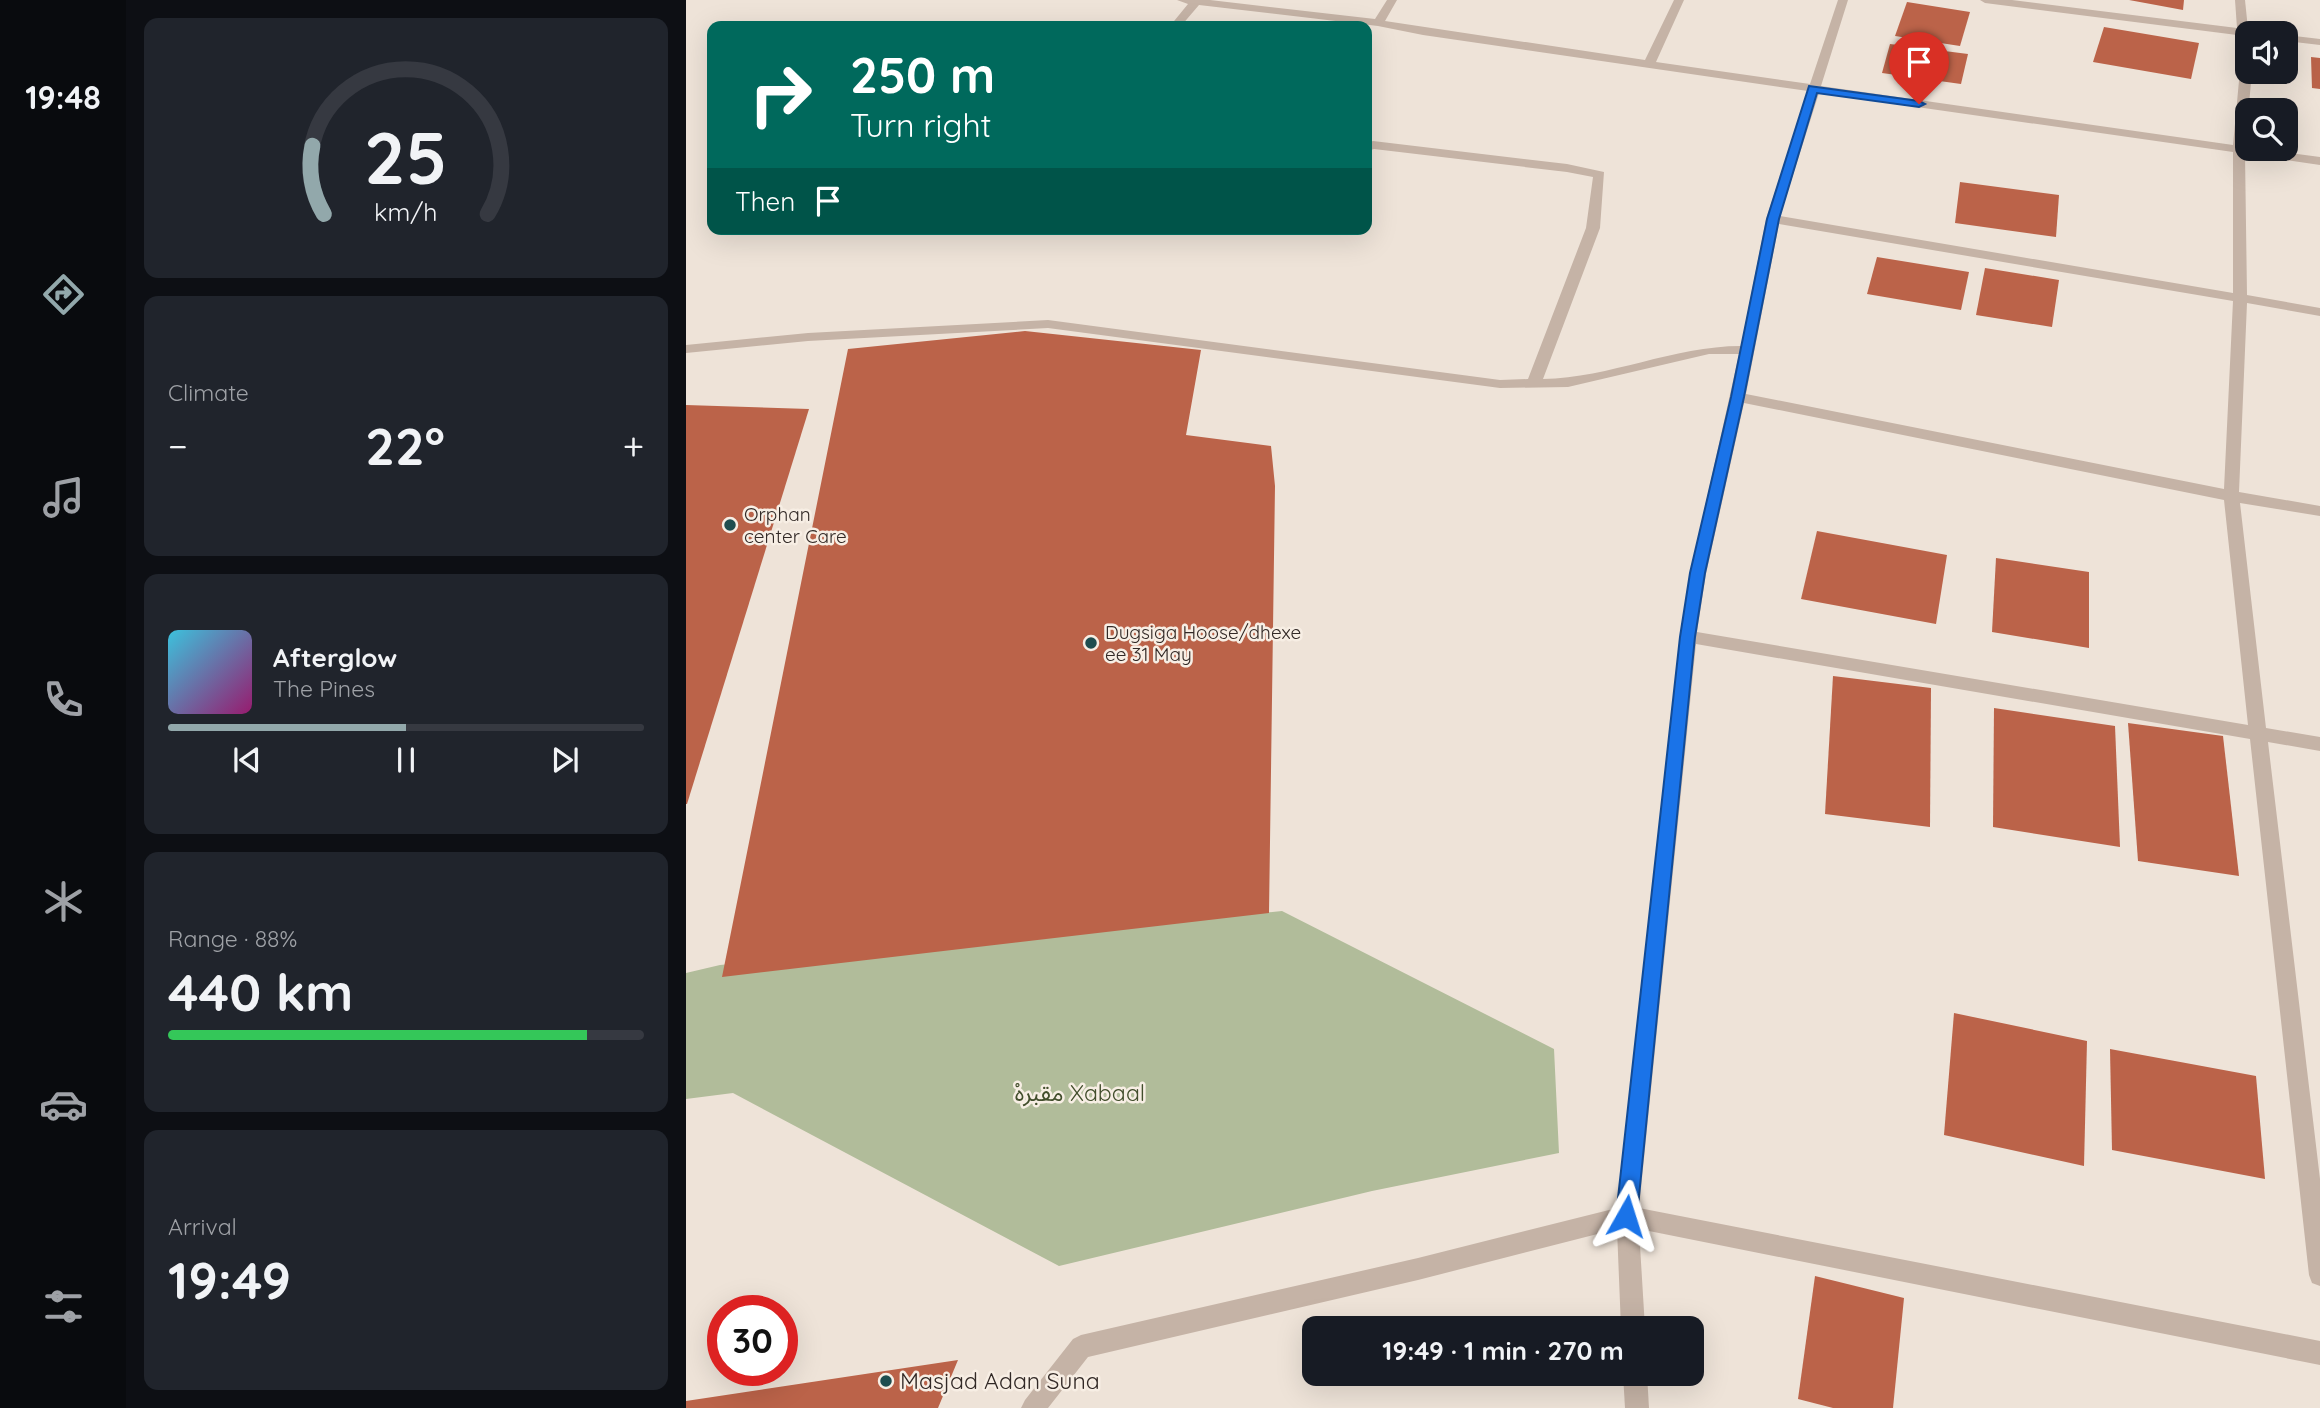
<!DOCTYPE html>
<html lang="en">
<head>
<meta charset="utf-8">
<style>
  body { margin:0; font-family:Quicksand,"Noto Sans Arabic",sans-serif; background:#20242c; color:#f1f3f6; height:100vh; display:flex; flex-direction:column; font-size:26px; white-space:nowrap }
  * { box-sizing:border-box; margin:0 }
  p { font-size:23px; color:#9ea1a6 }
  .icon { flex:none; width:38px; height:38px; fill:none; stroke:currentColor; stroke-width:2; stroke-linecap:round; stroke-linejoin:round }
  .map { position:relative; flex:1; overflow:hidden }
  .details { display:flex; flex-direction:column; gap:18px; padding:18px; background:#0d0f14; width:560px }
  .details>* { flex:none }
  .hud { position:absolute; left:21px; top:21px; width:665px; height:214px; border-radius:14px; box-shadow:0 7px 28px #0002; background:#00695c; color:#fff; overflow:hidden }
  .buttons { position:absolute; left:1549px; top:21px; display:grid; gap:14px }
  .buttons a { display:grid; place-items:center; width:63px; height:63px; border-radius:14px; background:#171b24; box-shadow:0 7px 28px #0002; font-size:35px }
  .speed { position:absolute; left:21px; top:1295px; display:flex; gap:14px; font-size:35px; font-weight:700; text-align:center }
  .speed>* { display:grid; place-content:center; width:91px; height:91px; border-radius:50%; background:#171b24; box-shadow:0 7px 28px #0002; line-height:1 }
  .speed .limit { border:10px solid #d22; background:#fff; color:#111 }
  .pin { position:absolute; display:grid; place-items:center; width:60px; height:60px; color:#fff; margin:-72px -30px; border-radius:50% 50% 50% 0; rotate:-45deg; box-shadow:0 0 7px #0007 }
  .pin .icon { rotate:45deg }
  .me { position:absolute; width:77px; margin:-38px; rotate:6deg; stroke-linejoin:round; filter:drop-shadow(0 0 5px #0008) }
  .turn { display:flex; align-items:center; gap:24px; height:147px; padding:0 28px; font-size:32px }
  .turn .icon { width:91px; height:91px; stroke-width:2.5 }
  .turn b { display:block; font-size:49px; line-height:60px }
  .then { display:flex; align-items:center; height:66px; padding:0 28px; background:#0003; gap:14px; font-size:26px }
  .big { font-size:52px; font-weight:700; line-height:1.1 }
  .details .tile { flex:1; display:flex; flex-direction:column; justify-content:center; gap:10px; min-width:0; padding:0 24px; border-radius:14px; background:#20242c }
  .details .dial { align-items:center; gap:0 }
  .dial svg { height:182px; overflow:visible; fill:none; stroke:#363941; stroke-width:7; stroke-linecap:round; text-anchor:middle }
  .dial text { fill:#f1f3f6; stroke:none }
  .song { display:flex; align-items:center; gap:21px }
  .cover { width:84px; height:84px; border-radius:10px; background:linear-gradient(135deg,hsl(190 70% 55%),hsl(320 70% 35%)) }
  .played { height:7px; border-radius:4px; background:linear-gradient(90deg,#92a8ab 50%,#363941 50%) }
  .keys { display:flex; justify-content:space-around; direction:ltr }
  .heat { display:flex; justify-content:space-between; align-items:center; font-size:38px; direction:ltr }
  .charge { height:10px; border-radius:5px; background:linear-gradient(90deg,#34c759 88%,#363941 0) }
  .trip { position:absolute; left:616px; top:1316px; width:402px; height:70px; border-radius:14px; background:#171b24; box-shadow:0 7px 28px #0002; font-weight:700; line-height:70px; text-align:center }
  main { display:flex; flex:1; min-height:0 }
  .tab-bar { display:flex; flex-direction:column; width:126px; justify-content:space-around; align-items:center; background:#090b0e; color:#9ea1a6 }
  .tab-bar .icon { width:49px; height:49px }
  .tab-bar .active { color:#92a8ab }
  .tab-bar b { font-size:32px; color:#f1f3f6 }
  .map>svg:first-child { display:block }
  .green { fill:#b1bc9a }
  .building { fill:#bb6349 }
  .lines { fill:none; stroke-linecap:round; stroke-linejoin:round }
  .minor { fill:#c5b3a6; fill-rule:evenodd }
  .route { fill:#1a73e8; stroke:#114b97; stroke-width:2 }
  .poi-dot { fill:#1f4d4f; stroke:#f7eee4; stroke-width:2.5 }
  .labels { text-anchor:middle; stroke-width:5; stroke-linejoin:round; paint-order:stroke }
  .poi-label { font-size:19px; fill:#322926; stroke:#f7eee4; text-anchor:start }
  .near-park-label { font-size:23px; fill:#424e2c; stroke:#f7eee4 }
  .near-poi-label { font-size:23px; fill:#322926; stroke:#f7eee4; text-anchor:start }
</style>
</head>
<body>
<main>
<nav class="tab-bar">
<b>19:48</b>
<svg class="icon active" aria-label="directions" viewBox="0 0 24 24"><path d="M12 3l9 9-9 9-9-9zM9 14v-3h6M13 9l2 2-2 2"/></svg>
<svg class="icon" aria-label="music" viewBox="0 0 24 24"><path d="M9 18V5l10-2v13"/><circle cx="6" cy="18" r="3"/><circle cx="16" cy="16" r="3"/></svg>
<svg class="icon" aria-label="phone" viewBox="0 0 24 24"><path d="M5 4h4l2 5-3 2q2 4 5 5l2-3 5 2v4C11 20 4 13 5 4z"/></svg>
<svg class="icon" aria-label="climate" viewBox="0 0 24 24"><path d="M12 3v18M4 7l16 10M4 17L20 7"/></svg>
<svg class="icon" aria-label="car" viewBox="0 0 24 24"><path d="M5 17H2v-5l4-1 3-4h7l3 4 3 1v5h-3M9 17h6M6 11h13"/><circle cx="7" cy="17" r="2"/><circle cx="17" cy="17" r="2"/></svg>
<svg class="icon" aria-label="filters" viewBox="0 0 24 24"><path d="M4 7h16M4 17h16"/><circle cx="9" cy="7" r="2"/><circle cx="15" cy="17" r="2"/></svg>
</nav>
<section class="details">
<div class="tile dial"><svg viewBox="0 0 100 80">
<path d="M14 69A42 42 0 1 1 86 69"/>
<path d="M14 69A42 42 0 0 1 9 39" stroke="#92a8ab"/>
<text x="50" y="56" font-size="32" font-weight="700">25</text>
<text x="50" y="72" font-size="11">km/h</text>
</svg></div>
<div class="tile"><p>Climate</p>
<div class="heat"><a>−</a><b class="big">22°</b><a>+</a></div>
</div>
<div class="tile">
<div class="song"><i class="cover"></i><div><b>Afterglow</b><p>The Pines</p></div></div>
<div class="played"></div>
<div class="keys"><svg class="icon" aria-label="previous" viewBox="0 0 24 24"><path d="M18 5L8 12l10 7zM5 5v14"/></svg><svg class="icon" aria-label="pause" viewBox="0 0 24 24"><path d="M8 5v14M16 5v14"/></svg><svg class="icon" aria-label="next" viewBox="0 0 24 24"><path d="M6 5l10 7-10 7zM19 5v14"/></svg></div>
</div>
<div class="tile"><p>Range · 88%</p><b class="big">440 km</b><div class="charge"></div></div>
<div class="tile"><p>Arrival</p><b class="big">19:49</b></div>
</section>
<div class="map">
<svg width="1634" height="1408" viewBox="0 0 1634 1408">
  <rect width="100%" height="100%" fill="#eee3d8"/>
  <path class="green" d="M596 911 868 1049 873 1153 686 1191 373 1266 47 1093 0 1099V973L34 965Z"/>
  <g class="building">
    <path d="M1443 0H1498L1497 10Z"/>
    <path d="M1221 2 1284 12 1274 46 1209 36Z"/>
    <path d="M1418 27 1513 43 1505 79 1407 62Z"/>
    <path d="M1204 44 1282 54 1275 84 1196 73Z"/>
    <path d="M1625 57 1634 58V89L1626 88Z"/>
    <path d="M1274 182 1373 195 1370 237 1269 223Z"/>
    <path d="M1191 257 1283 272 1275 310 1181 294Z"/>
    <path d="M1299 268 1373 280 1366 327 1290 315Z"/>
    <path d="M339 331 515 350 500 435 585 446 589 486 583 913 36 977 162 349Z"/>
    <path d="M0 405 123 409 1 804H0Z"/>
    <path d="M1131 531 1261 555 1250 624 1115 599Z"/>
    <path d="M1310 558 1403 572V648L1306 632Z"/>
    <path d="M1147 676 1245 688 1244 827 1139 814Z"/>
    <path d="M1308 708 1429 726 1434 847 1307 827Z"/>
    <path d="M1442 723 1537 736 1553 876 1452 861Z"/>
    <path d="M1268 1013 1401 1041 1398 1166 1258 1135Z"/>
    <path d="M1424 1049 1570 1076 1579 1179 1426 1150Z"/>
    <path d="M1129 1276 1218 1298 1207 1408H1147L1112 1399Z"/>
    <path d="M272 1360 252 1408H0V1401Z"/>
  </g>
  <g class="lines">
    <g class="minor">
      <path d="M491 0H524L689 19 701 0H711L699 21 959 60 988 0H998L970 62 1124 84 1152 0H1162L1135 86 1547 145 1554 70 1551 35 1299 3 1294 0H1326L1551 28 1549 0H1559L1562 29 1572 33H1561V72H1566L1559 147 1634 157V165L1559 154 1561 295 1634 308V316L1561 303 1553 492 1634 506V516L1554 503 1580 728 1634 737V751L1582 742 1634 1179V1286L1626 1283 1623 1275 1564 739 1010 644 953 1208 1634 1341V1365L953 1229 959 1328H935L931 1229 732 1280 402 1357 362 1408H335L339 1400 387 1339 395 1335 732 1258 931 1208 994 637 1004 574 1053 354H1023L882 387 814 388 362 328 122 341 0 353V345L122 333 362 320 814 380 842 379 900 228 907 177 881 172 688 149 681 151V143L687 141 881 164 918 172 914 228 857 379C924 378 987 346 1055 346L1080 219 1122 91 737 35 692 26 513 5 495 26H484L502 4ZM1133 93 1547 152V293L1094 216ZM1093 224 1547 301 1538 489 1060 394ZM1058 403 1538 500 1562 725 1011 632 1020 574Z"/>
      <path d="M1600 35 1634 39V45L1600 41Z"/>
      <path d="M937 1374H961L963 1408H939Z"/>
    </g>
  </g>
  <path class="route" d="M1123 86 1233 101 1239 104 1233 107 1131 93 1093 219 1058 397 1019 573 1009 637 951 1216 948 1223 940 1226 933 1223 930 1216 994 637 1004 573 1045 397 1081 219Z"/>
  <g class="poi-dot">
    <circle cx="44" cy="525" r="7"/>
    <circle cx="405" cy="643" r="7"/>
    <circle cx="200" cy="1381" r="7"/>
  </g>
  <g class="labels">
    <g class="poi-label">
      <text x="58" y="521">Orphan<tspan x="58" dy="22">center Care</tspan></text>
      <text x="419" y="639">Dugsiga Hoose/dhexe<tspan x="419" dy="22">ee 31 May</tspan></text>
    </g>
    <g class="near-park-label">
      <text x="394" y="1101">ْمقبره Xabaal</text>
    </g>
    <g class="near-poi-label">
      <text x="214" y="1389">Masjad Adan Suna</text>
    </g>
  </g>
</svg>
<div class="buttons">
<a><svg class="icon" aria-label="sound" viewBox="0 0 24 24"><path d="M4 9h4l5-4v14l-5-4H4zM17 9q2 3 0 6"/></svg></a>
<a><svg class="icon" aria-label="search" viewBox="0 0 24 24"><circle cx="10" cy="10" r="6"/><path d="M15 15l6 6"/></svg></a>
</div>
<div class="speed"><div class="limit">30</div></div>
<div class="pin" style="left:1233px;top:104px;background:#d93025"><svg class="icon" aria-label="arrive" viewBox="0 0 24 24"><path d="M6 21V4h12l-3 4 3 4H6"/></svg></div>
<svg class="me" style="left:940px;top:1216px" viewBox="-20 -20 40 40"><path d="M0-17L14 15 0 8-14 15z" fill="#1a73e8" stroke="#fff" stroke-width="4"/></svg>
<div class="trip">19:49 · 1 min · 270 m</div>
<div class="hud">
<div class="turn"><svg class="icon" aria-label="right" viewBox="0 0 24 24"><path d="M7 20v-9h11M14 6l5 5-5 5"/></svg><div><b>250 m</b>Turn right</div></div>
<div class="then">Then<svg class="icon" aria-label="arrive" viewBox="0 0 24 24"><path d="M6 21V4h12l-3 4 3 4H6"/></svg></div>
</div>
</div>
</main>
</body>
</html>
